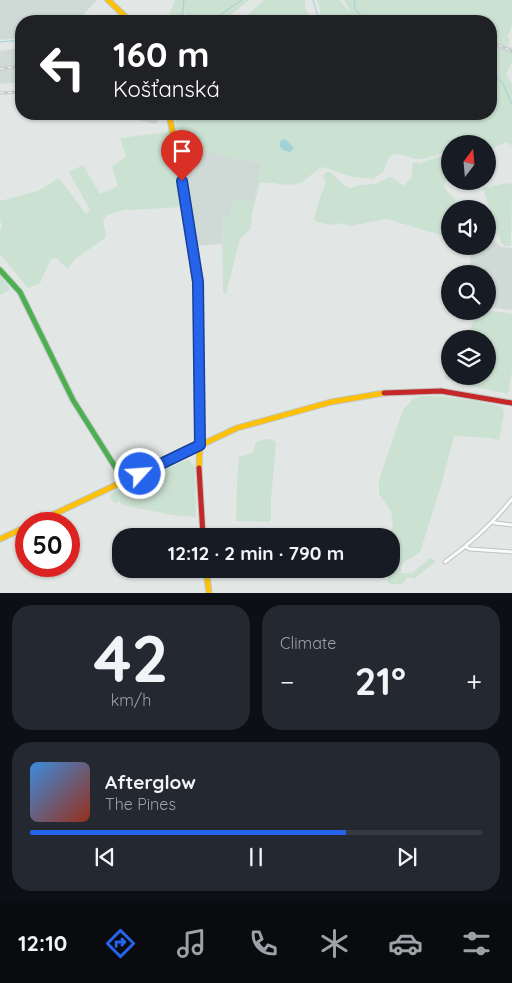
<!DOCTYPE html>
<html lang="en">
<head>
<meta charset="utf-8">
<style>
  body { margin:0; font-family:Quicksand,sans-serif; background:#242831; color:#f1f3f6; height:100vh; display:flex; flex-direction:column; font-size:19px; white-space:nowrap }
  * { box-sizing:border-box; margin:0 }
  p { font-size:16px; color:#9ea1a6 }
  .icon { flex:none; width:28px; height:28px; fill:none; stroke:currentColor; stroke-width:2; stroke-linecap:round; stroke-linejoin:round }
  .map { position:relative; height:593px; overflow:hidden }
  .side { display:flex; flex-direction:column; gap:12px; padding:12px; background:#0d0f14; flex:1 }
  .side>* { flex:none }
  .guide { position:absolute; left:15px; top:15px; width:482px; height:105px; border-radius:20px; box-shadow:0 1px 4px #0004; background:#202124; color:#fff; overflow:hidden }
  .needle { width:32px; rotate:16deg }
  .buttons { position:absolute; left:441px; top:135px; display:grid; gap:10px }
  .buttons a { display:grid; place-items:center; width:55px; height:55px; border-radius:50%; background:#171b24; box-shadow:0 1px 4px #0004; font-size:25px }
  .speed { position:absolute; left:15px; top:512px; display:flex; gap:10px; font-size:25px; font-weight:700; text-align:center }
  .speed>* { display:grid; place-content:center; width:65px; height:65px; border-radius:50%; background:#171b24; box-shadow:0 1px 4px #0004; line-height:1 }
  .speed .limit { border:8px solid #d22; background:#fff; color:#111 }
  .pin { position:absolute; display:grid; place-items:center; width:42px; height:42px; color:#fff; margin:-51px -21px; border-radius:50% 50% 50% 0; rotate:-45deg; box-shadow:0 0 5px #0007 }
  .pin .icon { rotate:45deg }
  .me { position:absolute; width:55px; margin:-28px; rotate:64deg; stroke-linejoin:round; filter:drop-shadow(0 0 4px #0008) }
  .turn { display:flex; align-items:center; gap:18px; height:105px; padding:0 15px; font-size:22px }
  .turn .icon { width:65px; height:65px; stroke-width:2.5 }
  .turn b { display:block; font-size:35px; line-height:42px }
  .big { font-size:38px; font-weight:700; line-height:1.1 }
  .side .card { flex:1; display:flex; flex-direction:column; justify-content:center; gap:8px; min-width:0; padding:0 18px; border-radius:20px; background:#242831 }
  .side .dial { align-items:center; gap:0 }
  .dial b { font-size:65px; line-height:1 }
  .song { display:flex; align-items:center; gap:15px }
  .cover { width:60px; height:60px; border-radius:8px; background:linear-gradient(135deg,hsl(210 70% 55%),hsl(10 70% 35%)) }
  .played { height:5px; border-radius:2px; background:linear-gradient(90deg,#2563eb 70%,#363941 70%) }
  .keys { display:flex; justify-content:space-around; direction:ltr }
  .heat { display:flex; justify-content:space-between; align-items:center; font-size:28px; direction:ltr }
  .side .tiles { flex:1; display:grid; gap:12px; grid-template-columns:1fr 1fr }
  .card:last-child { grid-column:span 2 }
  .trip { position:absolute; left:112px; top:528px; width:288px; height:50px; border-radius:20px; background:#171b24; box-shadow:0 1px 4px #0004; font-weight:700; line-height:50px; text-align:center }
  .tab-bar { display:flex; height:80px; justify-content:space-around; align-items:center; background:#090b0e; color:#9ea1a6 }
  .tab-bar .icon { width:35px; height:35px }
  .tab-bar .current { color:#2563eb }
  .tab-bar b { font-size:22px; color:#f1f3f6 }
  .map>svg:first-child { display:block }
  .built { fill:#cfd9d5 }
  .green { fill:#cbe1d1 }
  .water { fill:#a2d1d6 }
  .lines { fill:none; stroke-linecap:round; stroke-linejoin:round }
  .stream { stroke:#a2d1d6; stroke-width:1 }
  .street-casing { stroke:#bfc4c2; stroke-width:5 }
  .fast-casing { stroke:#bec5c2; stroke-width:7 }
  .slow-casing { stroke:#bec5c2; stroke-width:7 }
  .jam-casing { stroke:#bec5c2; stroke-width:7 }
  .street { stroke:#fbfbfb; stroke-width:3 }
  .fast { stroke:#4caf50; stroke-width:5 }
  .slow { stroke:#ffc107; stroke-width:5 }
  .jam { stroke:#c62828; stroke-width:5 }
  .rail-casing { stroke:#c6c9c8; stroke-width:3 }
  .rail { stroke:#eff7f3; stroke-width:1; stroke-dasharray:4; stroke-linecap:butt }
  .route-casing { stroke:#184099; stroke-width:12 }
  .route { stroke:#2563eb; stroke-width:9 }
</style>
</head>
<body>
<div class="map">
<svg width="512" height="593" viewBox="0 0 512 593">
  <rect width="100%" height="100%" fill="#e2e7e5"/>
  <g class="built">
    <path d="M0 0H97L83 15 86 21H21V38L0 40Z"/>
    <path d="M491 39 512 48V55L491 46Z"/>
    <path d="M21 48V82L0 84V51Z"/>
    <path d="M120 114H160L157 123 154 124 120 115Z"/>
    <path d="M206 151 237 159 262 163 254 200 229 216H222V244L196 246 195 243H194L195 231 192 230 185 184 188 179 184 176 182 158 185 153Z"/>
    <path d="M488 235 501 247 512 248V310L488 307V274H469L472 246H488Z"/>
  </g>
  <g class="green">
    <path d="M175 0H249C226 20 216 27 186 15L185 9 183 21H167Z"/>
    <path d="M264 0H305V7L311 21H241Z"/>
    <path d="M316 0H339L349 11V9L344 0H512V25L507 38 510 39 508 46 491 39V21H322L319 5Z"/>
    <path d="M491 46 512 55V63L506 74 512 85V146L507 142 495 147 488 153V144H450V151L423 159H414L404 155 393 154 389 157 383 172 373 179 353 177 323 167C313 170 307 182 296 184 284 187 272 181 260 183L252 213 251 228 240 239 226 294 223 293 222 215 229 216 234 199 254 200 262 164 237 159 206 151 185 153 182 158 174 114H491Z"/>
    <path d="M169 132 182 207 128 210 127 209 107 215 103 220 106 236 105 238 75 259 68 269 56 258 51 259 40 283 28 288 0 254V231L2 226 0 220V201L38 191 59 178 86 214 90 210 69 172 83 165 100 194 118 186 112 166 126 157 120 138Z"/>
    <path d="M449 154 450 180 445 182 444 188 464 209H450V238L387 219 349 226 340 223 334 225 317 222 314 220 319 200 326 183 323 176 326 172H330L345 186 350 188 361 185 376 184 389 177 395 179 403 186 411 179 413 162 422 164V162Z"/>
    <path d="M508 183 512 185 511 246H505L501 243 483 188Z"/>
    <path d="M0 276 10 288 9 290 0 295Z"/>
    <path d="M488 310 512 314V371L508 394 461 384 444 378 450 365V376H488V339H465L479 311Z"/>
    <path d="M422 396C441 395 484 401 502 407L504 413 499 440 490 438 454 436 441 486 420 552 403 563 401 567V573H412L430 558 436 561 414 579 408 577 402 584H390L387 582 390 569H391V536L393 526 391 511 379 494V480L403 410 413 399Z"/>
    <path d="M267 439 273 440 276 443 271 500V520L269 522 236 521 237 484 239 457 253 453 256 442Z"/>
    <path d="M189 460 195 467 196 517 173 515 122 505 120 501 115 503 111 499V493L184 461Z"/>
  </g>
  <path class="water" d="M285 139 294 148 290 152 283 150 280 146V141Z"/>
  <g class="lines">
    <g class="stream">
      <path d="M313 0 319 21"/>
      <path d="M355 0 354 9 368 21H371"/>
      <path d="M182 21 184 0"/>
      <path d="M211 21 242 0"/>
      <path d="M0 42 21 40"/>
      <path d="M491 73 502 82 512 104"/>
    </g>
    <defs>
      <g id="street">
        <path d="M492 522 496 523 512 525"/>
        <path d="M466 547 470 549 512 552"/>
        <path d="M445 562C470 544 493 523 512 499"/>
      </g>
      <path id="fast" d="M0 270 20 292 73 400 124 481"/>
      <g id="slow">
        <path d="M108 0 130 21"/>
        <path d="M169 114 179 164 197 282 201 416 199 468"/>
        <path d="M33 524 237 428 331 402 384 393"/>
        <path d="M0 539 26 527"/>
        <path d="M206 569 209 593"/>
      </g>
      <g id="jam">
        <path d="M384 393 441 391 512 403"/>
        <path d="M199 468 203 536"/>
      </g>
    </defs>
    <use href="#street" class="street-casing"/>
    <use href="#fast" class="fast-casing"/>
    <use href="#slow" class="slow-casing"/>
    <use href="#jam" class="jam-casing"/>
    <use href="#street" class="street"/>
    <use href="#fast" class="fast"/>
    <use href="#slow" class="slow"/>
    <use href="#jam" class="jam"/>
    <defs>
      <g id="rail">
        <path d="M491 42 512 51"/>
        <path d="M0 69 21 66"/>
        <path d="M0 93 21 92"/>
      </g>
    </defs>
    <use href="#rail" class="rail-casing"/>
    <use href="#rail" class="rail"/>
  </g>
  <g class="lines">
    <defs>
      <path id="route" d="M140 474 200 445 198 282 182 181"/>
    </defs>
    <use href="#route" class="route-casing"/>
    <use href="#route" class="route"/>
  </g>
</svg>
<div class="buttons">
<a><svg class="needle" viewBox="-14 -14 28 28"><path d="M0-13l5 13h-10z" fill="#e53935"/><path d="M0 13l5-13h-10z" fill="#9ea1a6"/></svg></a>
<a><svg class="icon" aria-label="sound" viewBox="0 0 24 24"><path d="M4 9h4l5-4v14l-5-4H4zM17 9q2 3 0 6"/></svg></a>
<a><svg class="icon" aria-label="search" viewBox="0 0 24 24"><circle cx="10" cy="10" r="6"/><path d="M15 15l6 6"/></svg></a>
<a><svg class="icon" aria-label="layers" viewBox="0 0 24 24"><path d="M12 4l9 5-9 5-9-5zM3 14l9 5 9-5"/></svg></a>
</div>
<div class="speed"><div class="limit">50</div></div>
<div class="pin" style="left:182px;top:181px;background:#d93025"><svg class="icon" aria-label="arrive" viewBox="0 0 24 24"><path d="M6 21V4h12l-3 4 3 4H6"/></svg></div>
<svg class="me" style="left:140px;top:474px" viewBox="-20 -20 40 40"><circle r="17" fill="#2563eb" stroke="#fff" stroke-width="3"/><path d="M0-11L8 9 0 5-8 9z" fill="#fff"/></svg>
<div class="trip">12:12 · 2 min · 790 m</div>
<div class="guide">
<div class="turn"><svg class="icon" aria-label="left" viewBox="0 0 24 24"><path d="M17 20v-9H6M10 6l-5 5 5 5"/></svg><div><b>160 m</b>Košťanská</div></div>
</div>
</div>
<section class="side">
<div class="tiles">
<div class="card dial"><b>42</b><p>km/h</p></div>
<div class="card"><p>Climate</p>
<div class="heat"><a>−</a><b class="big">21°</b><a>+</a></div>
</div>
<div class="card">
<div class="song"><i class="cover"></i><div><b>Afterglow</b><p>The Pines</p></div></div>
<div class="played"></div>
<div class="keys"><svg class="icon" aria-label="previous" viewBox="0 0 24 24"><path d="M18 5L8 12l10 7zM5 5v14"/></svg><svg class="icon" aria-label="pause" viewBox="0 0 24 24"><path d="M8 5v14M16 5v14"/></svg><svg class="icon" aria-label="next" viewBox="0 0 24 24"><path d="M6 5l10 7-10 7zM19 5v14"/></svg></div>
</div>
</div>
</section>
<nav class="tab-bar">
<b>12:10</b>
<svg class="icon current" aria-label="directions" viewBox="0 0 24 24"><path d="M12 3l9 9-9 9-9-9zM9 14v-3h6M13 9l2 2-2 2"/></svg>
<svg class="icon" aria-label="music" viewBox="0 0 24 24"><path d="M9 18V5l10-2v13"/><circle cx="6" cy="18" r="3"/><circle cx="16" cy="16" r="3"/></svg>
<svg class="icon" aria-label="phone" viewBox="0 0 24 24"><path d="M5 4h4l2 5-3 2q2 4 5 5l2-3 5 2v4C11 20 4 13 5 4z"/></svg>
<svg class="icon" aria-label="climate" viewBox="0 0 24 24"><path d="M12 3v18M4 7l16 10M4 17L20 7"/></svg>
<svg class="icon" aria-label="car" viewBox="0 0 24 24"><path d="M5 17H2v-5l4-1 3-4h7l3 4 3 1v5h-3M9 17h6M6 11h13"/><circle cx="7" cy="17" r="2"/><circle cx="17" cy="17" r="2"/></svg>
<svg class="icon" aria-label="filters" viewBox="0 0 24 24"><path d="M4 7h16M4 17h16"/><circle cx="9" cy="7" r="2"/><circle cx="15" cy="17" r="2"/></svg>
</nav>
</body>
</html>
